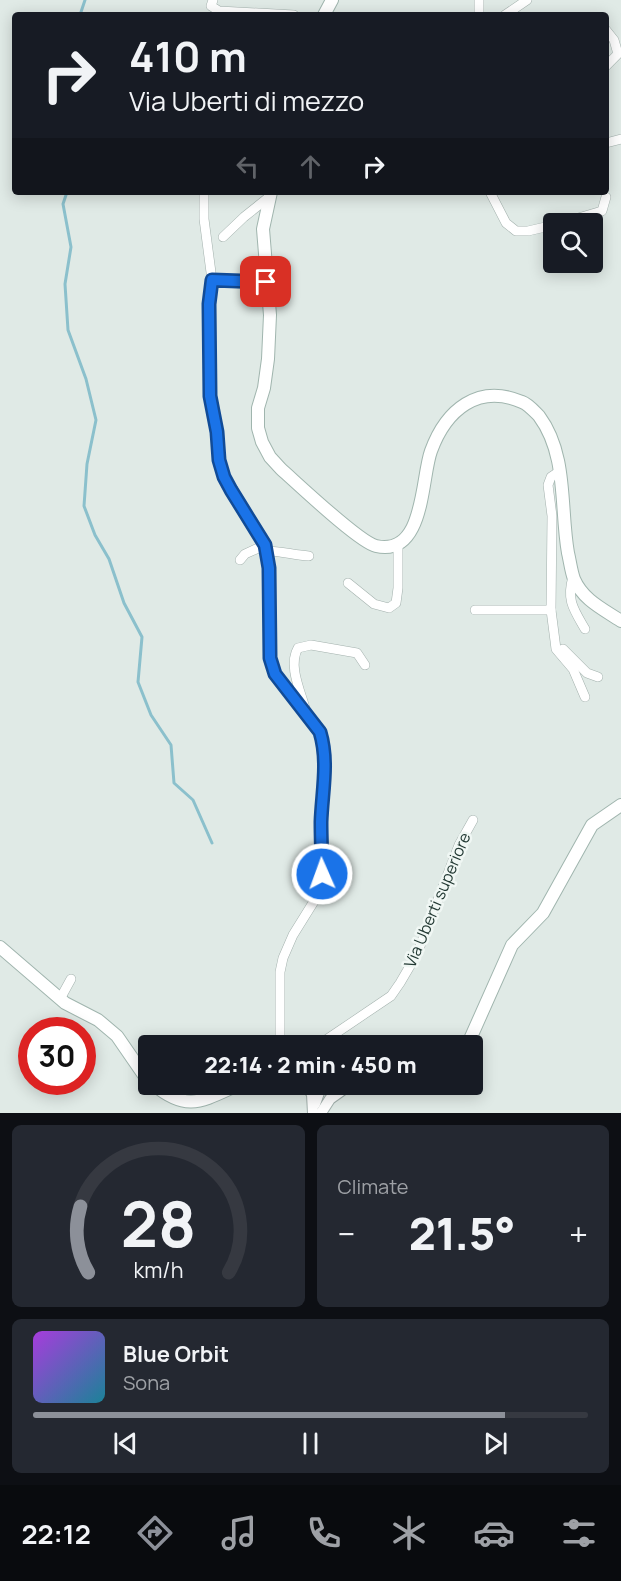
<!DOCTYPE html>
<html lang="en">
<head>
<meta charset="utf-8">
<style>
  body { margin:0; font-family:Manrope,sans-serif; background:#242831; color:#f1f3f6; height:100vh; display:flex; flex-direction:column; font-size:22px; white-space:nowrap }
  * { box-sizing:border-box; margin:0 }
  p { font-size:20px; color:#9ea1a6 }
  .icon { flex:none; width:33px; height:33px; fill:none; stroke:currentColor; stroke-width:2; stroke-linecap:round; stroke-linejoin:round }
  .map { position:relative; height:1113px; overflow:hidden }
  .details { display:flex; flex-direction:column; gap:12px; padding:12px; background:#0d0f14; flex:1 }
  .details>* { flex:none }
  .hud { position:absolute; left:12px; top:12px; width:597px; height:183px; border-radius:6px; box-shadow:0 3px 15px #0003; background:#171b24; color:#f1f3f6; overflow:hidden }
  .controls { position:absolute; left:543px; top:213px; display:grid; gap:12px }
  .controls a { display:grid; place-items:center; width:60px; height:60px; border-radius:6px; background:#171b24; box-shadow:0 3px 15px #0003; font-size:30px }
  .speed { position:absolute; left:18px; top:1017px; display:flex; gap:12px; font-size:30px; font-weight:700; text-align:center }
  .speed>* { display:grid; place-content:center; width:78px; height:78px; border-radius:50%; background:#171b24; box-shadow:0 3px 15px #0003; line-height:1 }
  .speed .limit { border:9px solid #d22; background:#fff; color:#111 }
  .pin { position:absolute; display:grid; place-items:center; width:51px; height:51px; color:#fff; margin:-26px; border-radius:12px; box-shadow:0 3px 9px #0006 }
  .me { position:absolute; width:66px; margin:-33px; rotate:358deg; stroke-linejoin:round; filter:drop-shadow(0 0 4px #0008) }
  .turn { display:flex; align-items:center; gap:21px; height:126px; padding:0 18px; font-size:27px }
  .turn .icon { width:78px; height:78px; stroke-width:2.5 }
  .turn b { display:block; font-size:42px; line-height:51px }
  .lanes { display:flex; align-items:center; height:57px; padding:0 18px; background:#0003; justify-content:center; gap:30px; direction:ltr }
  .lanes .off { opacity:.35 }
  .big { font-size:45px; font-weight:800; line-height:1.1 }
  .details .widget { flex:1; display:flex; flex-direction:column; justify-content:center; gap:9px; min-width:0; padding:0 21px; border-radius:9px; background:#242831 }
  .details .dial { align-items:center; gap:0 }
  .dial svg { height:156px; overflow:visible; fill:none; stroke:#363941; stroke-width:7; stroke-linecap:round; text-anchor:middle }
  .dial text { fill:#f1f3f6; stroke:none }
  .song { display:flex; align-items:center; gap:18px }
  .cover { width:72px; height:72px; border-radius:9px; background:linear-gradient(135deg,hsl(280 70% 55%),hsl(190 70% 35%)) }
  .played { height:6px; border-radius:3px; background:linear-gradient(90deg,#8c9099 85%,#363941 85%) }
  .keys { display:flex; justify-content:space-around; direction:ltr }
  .heat { display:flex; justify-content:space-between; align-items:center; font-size:33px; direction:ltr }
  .details .tiles { flex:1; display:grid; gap:12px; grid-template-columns:1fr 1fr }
  .widget:last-child { grid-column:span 2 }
  .trip { position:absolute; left:138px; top:1035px; width:345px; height:60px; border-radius:6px; background:#171b24; box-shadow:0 3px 15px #0003; font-weight:800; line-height:60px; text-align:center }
  .dock { display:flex; height:96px; justify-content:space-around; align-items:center; background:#090b0e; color:#9ea1a6 }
  .dock .icon { width:42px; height:42px }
  .dock .selected { color:#8c9099 }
  .dock b { font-size:27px; color:#f1f3f6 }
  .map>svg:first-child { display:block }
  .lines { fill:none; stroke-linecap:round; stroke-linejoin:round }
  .stream { stroke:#8bc0cc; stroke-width:3 }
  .minor-casing { stroke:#a3b1ad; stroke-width:10 }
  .tertiary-casing { stroke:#a3b1ad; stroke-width:12 }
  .secondary-casing { stroke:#a0b5ae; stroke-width:14 }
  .minor { stroke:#fff; stroke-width:9 }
  .tertiary { stroke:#fff; stroke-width:10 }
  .secondary { stroke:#fff; stroke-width:12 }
  .route-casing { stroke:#114b97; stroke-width:15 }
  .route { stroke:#1a73e8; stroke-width:10 }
  .labels { text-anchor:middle; stroke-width:5; stroke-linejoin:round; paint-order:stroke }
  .street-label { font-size:16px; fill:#223933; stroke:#f0f7f4 }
</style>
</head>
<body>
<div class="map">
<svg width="621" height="1113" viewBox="0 0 621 1113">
  <rect width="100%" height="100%" fill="#e0eae6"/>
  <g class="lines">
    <g class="stream">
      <path d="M80 15 85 0"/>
      <path d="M67 192 63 204 71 247 65 284 68 330 86 379 96 420 87 464 84 506 95 535 109 559 124 603 142 637 138 682 151 715 171 745 174 783 193 800 212 843"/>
    </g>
    <defs>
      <g id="minor">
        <path d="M213 0 211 6 219 11 294 15"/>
        <path d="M479 15V0"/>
        <path d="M505 15 527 0"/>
        <path d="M606 30 614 40 618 54 606 66"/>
        <path d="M606 143 621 139"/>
        <path d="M204 192V219L212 280 209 304V396L217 432 219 460 224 477 231 490 265 545 269 568 270 658 275 674 320 732 325 755 321 820 323 874 321 890 293 935 283 958 280 972V1046"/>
        <path d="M490 192 506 223 516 231H528L554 225"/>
        <path d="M558 224 602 211 606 197"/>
        <path d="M223 237 244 217 269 197"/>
        <path d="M212 280 266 282"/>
        <path d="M560 471 551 477 548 485 552 516 551 610 555 641 556 649 573 669 585 697"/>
        <path d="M266 551C282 551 293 555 309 556"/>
        <path d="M240 560 245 554 265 545"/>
        <path d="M573 577C566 600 574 610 585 629"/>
        <path d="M348 583 374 604 389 608 396 603 398 588V543"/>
        <path d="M475 610H551"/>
        <path d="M563 649 587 673 598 677"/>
        <path d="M304 714 305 708C300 690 288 665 298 648L311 645 357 653 365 665"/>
        <path d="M60 999 71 979"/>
        <path d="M317 1046 391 996 400 983 417 954 459 845 473 820"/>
      </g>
      <g id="tertiary">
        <path d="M304 1084 312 1094 313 1113"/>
        <path d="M315 1104 322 1084"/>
        <path d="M321 1113 330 1099 351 1084"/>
      </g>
      <g id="secondary">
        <path d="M324 15 332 0"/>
        <path d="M271 192 263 229 270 315 268 359 264 388 258 408V428L262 442 270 457 281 469C298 484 359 542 376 546 425 557 421 478 431 451 446 410 478 383 522 402 528 404 534 411 539 416 568 455 560 508 568 553 570 561 571 571 574 579 583 600 603 609 621 621"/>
        <path d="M0 947 65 1003 98 1020 117 1036 148 1081"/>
        <path d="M467 1046 512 945 543 913 592 825 621 805"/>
        <path d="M153 1084C187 1113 202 1101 240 1084"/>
      </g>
    </defs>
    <use href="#minor" class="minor-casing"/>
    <use href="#tertiary" class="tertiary-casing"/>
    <use href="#secondary" class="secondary-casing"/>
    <use href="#minor" class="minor"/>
    <use href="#tertiary" class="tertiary"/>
    <use href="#secondary" class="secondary"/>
  </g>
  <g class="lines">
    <defs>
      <path id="route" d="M266 282 212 280 209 304 210 396 217 432 219 460 224 477 231 490 265 545 269 568 270 658 275 674 320 732C329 762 322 792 321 822 321 839 322 857 322 874"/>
    </defs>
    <use href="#route" class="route-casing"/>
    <use href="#route" class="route"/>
  </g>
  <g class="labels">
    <g class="street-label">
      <text transform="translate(437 900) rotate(-67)" y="6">Via Uberti superiore</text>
    </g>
  </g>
</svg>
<div class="controls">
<a><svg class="icon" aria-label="search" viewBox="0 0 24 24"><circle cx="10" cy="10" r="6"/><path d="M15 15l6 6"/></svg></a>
</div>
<div class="speed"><div class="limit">30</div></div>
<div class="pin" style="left:266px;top:282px;background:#d93025"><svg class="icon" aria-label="arrive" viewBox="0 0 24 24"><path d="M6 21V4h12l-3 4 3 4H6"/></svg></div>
<svg class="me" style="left:322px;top:874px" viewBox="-20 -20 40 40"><circle r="17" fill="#1a73e8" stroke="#fff" stroke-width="3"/><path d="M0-11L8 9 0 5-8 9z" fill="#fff"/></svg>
<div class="trip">22:14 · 2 min · 450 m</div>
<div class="hud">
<div class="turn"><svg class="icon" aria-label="right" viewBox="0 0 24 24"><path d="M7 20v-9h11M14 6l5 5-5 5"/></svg><div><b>410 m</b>Via Uberti di mezzo</div></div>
<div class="lanes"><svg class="icon off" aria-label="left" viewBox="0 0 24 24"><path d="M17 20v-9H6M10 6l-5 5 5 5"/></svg><svg class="icon off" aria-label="ahead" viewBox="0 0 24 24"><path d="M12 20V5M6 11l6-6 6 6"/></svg><svg class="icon" aria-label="right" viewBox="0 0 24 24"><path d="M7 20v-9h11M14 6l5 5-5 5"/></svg></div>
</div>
</div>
<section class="details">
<div class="tiles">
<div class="widget dial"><svg viewBox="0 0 100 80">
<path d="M14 69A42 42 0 1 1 86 69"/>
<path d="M14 69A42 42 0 0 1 10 35" stroke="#8c9099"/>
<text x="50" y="56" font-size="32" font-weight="700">28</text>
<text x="50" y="72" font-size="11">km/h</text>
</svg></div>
<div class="widget"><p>Climate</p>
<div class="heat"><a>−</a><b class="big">21.5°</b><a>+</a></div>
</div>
<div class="widget">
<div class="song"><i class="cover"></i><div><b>Blue Orbit</b><p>Sona</p></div></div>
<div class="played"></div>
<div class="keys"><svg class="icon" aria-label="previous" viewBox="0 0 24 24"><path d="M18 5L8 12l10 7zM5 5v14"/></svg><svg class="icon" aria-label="pause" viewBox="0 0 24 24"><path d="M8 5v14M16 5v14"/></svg><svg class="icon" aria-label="next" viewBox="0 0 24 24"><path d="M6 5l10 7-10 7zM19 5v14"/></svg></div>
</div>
</div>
</section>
<nav class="dock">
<b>22:12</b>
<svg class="icon selected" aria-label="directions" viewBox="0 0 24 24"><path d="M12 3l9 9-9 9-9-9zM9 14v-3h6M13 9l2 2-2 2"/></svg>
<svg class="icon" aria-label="music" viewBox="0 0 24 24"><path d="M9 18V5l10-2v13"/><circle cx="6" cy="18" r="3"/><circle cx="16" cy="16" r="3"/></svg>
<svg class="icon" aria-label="phone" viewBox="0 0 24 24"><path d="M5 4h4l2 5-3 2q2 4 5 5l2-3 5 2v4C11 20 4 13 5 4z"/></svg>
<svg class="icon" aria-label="climate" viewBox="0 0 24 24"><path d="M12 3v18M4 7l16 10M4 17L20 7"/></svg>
<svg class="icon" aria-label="car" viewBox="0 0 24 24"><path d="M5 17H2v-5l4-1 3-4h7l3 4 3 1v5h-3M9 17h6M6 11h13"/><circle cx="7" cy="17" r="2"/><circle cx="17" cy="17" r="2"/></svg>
<svg class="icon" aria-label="filters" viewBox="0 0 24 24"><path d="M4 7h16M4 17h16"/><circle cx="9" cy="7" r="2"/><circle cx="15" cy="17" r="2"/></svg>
</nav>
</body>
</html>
